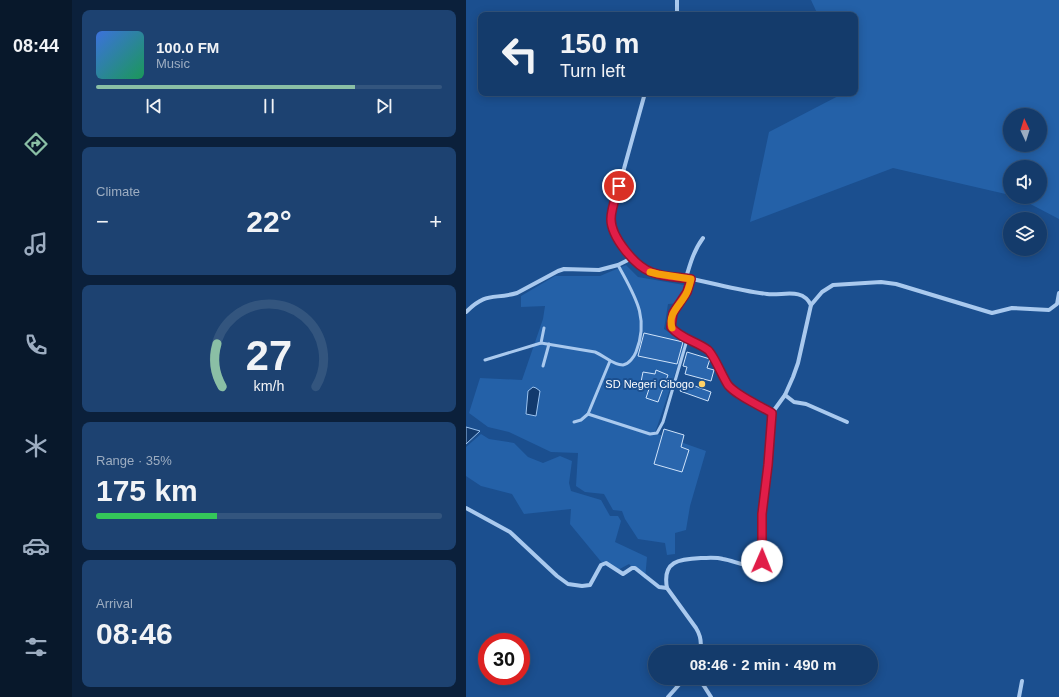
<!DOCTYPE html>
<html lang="en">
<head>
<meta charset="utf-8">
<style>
  body { margin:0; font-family:Arial,sans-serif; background:#1d4271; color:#f1f3f6; height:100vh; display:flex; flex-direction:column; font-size:15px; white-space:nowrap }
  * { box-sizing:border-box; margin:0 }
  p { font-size:13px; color:#9dadc1 }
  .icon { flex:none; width:22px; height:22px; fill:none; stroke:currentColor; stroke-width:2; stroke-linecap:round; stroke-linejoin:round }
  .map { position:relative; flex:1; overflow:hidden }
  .details { display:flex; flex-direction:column; gap:10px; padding:10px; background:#0b203b; width:394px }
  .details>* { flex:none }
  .banner { position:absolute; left:12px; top:12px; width:380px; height:84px; border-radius:8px; box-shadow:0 2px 10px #0003,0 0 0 1px #33557e; background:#143b6b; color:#f1f3f6; overflow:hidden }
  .needle { width:26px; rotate:356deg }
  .controls { position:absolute; left:537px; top:108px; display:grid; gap:8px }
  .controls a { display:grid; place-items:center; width:44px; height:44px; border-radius:50%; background:#143b6b; box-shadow:0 2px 10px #0003,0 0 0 1px #33557e; font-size:20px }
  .speed { position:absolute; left:12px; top:633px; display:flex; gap:8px; font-size:20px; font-weight:700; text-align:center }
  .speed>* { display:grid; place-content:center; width:52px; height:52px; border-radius:50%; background:#143b6b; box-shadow:0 2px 10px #0003,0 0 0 1px #33557e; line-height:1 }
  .speed .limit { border:6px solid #d22; background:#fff; color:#111 }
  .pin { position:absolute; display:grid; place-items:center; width:34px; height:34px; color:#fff; margin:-17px; border:2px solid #fff; border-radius:50%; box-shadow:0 1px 4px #0007 }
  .me { position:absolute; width:44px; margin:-22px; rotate:1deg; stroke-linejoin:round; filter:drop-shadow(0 0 3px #0008) }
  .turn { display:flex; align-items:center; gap:14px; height:84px; padding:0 16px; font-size:18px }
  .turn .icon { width:52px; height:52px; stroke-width:2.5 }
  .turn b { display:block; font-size:28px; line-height:34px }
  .big { font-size:30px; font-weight:600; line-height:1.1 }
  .details .widget { flex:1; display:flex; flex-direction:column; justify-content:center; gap:6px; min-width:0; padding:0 14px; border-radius:8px; background:#1d4271 }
  .details .dial { align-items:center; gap:0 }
  .dial svg { height:104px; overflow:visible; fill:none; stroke:#33557e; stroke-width:7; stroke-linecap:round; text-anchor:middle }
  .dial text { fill:#f1f3f6; stroke:none }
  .song { display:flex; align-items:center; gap:12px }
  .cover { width:48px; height:48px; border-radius:6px; background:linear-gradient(135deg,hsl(220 70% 55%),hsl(150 70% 35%)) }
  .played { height:4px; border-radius:2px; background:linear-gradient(90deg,#8abfa5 75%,#33557e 75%) }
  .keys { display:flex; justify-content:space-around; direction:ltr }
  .heat { display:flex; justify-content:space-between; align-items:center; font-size:22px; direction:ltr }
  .charge { height:6px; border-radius:3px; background:linear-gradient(90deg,#34c759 35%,#33557e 0) }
  .trip { position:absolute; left:182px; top:645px; width:230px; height:40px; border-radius:20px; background:#143b6b; box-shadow:0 2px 10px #0003,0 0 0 1px #33557e; font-weight:600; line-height:40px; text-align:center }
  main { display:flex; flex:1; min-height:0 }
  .tabs { display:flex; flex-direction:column; width:72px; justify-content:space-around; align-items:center; background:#08182b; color:#9dadc1 }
  .tabs .icon { width:28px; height:28px }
  .tabs .current { color:#8abfa5 }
  .tabs b { font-size:18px; color:#f1f3f6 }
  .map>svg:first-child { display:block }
  .green { fill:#2461a8; fill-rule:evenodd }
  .water { fill:#123a6d; stroke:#9cc4f0 }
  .building { fill:#2a66ad; stroke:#cfe3fa }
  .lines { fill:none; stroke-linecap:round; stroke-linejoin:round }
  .lane { stroke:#a9c9ee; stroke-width:3 }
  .street { stroke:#a9c9ee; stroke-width:4 }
  .route-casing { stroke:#92132f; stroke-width:10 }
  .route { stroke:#e11d48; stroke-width:7 }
  .slow { stroke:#f59e0b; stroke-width:7 }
  .poi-dot { fill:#ffd166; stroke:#1b4f8f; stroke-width:1.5 }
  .labels { text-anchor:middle; stroke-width:4; stroke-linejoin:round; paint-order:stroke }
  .poi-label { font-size:11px; fill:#fff; stroke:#1b4f8f; text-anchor:end }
</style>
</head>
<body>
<main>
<nav class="tabs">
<b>08:44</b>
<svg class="icon current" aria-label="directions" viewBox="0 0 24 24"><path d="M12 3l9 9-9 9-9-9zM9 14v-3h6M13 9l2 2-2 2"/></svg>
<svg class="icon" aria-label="music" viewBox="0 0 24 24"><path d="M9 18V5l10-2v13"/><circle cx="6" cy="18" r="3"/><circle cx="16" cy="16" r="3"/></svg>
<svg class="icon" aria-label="phone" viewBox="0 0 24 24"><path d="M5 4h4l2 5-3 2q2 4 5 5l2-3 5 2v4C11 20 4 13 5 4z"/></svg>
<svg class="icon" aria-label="climate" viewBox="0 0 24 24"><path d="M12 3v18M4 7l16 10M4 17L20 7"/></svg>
<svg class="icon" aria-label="car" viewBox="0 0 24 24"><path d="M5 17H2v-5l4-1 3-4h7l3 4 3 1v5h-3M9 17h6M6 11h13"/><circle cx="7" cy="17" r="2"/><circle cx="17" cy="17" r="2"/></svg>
<svg class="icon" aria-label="filters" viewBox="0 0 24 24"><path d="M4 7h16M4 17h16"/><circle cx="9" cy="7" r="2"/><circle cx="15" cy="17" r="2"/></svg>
</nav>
<section class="details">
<div class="widget">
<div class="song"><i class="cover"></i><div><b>100.0 FM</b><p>Music</p></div></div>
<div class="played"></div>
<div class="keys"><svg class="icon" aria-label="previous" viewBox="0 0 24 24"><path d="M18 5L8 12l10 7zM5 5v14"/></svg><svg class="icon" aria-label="pause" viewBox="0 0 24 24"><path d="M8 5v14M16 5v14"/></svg><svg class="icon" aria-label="next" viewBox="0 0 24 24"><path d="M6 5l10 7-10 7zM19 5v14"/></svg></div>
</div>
<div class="widget"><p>Climate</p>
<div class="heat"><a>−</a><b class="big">22°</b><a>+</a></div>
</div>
<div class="widget dial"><svg viewBox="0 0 100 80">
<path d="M14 69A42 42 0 1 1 86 69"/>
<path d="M14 69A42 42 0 0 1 10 36" stroke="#8abfa5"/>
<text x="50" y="56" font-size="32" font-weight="700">27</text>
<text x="50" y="72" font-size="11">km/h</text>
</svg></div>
<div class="widget"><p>Range · 35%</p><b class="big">175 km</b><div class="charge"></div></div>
<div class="widget"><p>Arrival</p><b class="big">08:46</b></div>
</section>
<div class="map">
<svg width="593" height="697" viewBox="0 0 593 697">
  <rect width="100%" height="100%" fill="#1b4f8f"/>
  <g class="green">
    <path d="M345 0H593V219L551 197H574V167H544V195L427 168 284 222 303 132 378 93H389V15H352ZM544 115H574V145H544Z"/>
    <path d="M160 265 172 277 218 285 215 303 202 304 198 329 219 344 189 433 240 451 224 506 220 530 209 533V554L201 555 199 543 172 539 159 519 156 511 147 510 138 494 119 492 110 486 112 453 85 452 43 432 22 427 3 413 14 378 56 380 77 319 79 306 55 307V296L89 276H134Z"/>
    <path d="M15 434 23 439 48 443 62 457 77 463 94 456 106 461 103 483 105 491 135 500 144 516H152L155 521 149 542 181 557 179 579 163 564 150 571 137 564 104 524 105 509 58 514 46 494 15 486 0 476V447Z"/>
  </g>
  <g class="water">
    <path d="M67 387 70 388 74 391 70 416 60 414 62 391Z"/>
    <path d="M0 427 14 431 0 444Z"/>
  </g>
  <g class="building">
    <path d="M178 333 217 342 211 364 172 356Z"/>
    <path d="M221 352 244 359 241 368 248 370 245 381 219 374 221 367 217 366Z"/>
    <path d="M190 370 202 375 192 402 180 398 183 389 174 387 177 372 189 374Z"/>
    <path d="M218 382 245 392 242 401 214 391Z"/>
    <path d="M198 429 218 435 215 447 223 450 216 472 188 464Z"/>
  </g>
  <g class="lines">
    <g class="lane">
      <path d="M75 343 129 352C139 356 146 365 157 365 163 364 168 357 170 352 184 317 168 295 152 265"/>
      <path d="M19 360 75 343 78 328"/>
      <path d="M77 366 83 344"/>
      <path d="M122 414 184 434 191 433 197 422 221 340"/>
      <path d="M108 422 115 420 122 414 144 361"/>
    </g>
    <g class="street">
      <path d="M211 15V0"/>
      <path d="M179 93 144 219C148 239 165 263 184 272 196 278 212 277 226 279 251 284 276 291 301 294 317 296 336 287 345 305L332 363 327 377 319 395 306 413 302 465 296 514 297 557 293 564C279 568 270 561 257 559 250 557 242 558 235 558 213 559 196 561 201 588L230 628C235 636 236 643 234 652"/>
      <path d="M220 278C224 264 228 250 237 238"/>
      <path d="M225 279 221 292 207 313 205 327C215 339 230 341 242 350 248 355 256 376 262 385 271 396 293 405 306 413"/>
      <path d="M345 305 356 292 367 285 415 282 430 284 526 313 546 308 583 310 591 304 593 293"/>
      <path d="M0 312C21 291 27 300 51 293L92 271 98 269 133 270 152 265 166 258"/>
      <path d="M319 395 328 402 340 404 381 422"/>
      <path d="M0 508 44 532 91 576 102 584 116 586 124 585 135 565 140 563 157 574 166 568H169L193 587 201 588"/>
      <path d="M231 678 238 686 245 697"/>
      <path d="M202 697 219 678"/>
      <path d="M553 697 556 681"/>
    </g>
  </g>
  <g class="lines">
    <defs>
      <path id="route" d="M153 186C150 196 145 209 145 219 145 237 169 266 185 272 197 277 212 277 225 279L221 292 207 313 205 327C215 339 230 341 242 350 248 355 256 376 262 385 271 396 293 405 306 413L302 465 296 514V561"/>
    </defs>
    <use href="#route" class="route-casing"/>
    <use href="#route" class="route"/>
    <path class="slow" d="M184 272 192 274 225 279C224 283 223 288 221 292 216 304 201 313 206 328"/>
  </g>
  <circle class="poi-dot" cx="236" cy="384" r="4"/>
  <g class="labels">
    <g class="poi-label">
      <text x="228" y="388">SD Negeri Cibogo</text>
    </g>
  </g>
</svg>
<div class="controls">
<a><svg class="needle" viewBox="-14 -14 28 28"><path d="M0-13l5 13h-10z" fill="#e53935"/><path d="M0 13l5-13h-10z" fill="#9dadc1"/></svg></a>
<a><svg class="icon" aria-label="sound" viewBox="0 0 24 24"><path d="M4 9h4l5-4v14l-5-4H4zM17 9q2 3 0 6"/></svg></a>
<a><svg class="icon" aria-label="layers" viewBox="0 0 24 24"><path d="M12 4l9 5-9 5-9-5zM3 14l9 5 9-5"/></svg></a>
</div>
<div class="speed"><div class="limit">30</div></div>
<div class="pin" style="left:153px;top:186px;background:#d93025"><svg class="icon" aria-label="arrive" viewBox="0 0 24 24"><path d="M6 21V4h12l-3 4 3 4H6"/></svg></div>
<svg class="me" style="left:296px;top:561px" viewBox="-20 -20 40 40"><circle r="19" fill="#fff"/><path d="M0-13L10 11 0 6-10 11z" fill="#e11d48"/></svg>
<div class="trip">08:46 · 2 min · 490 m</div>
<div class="banner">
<div class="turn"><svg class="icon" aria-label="left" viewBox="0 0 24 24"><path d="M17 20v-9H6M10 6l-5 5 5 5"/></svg><div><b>150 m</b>Turn left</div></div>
</div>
</div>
</main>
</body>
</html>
